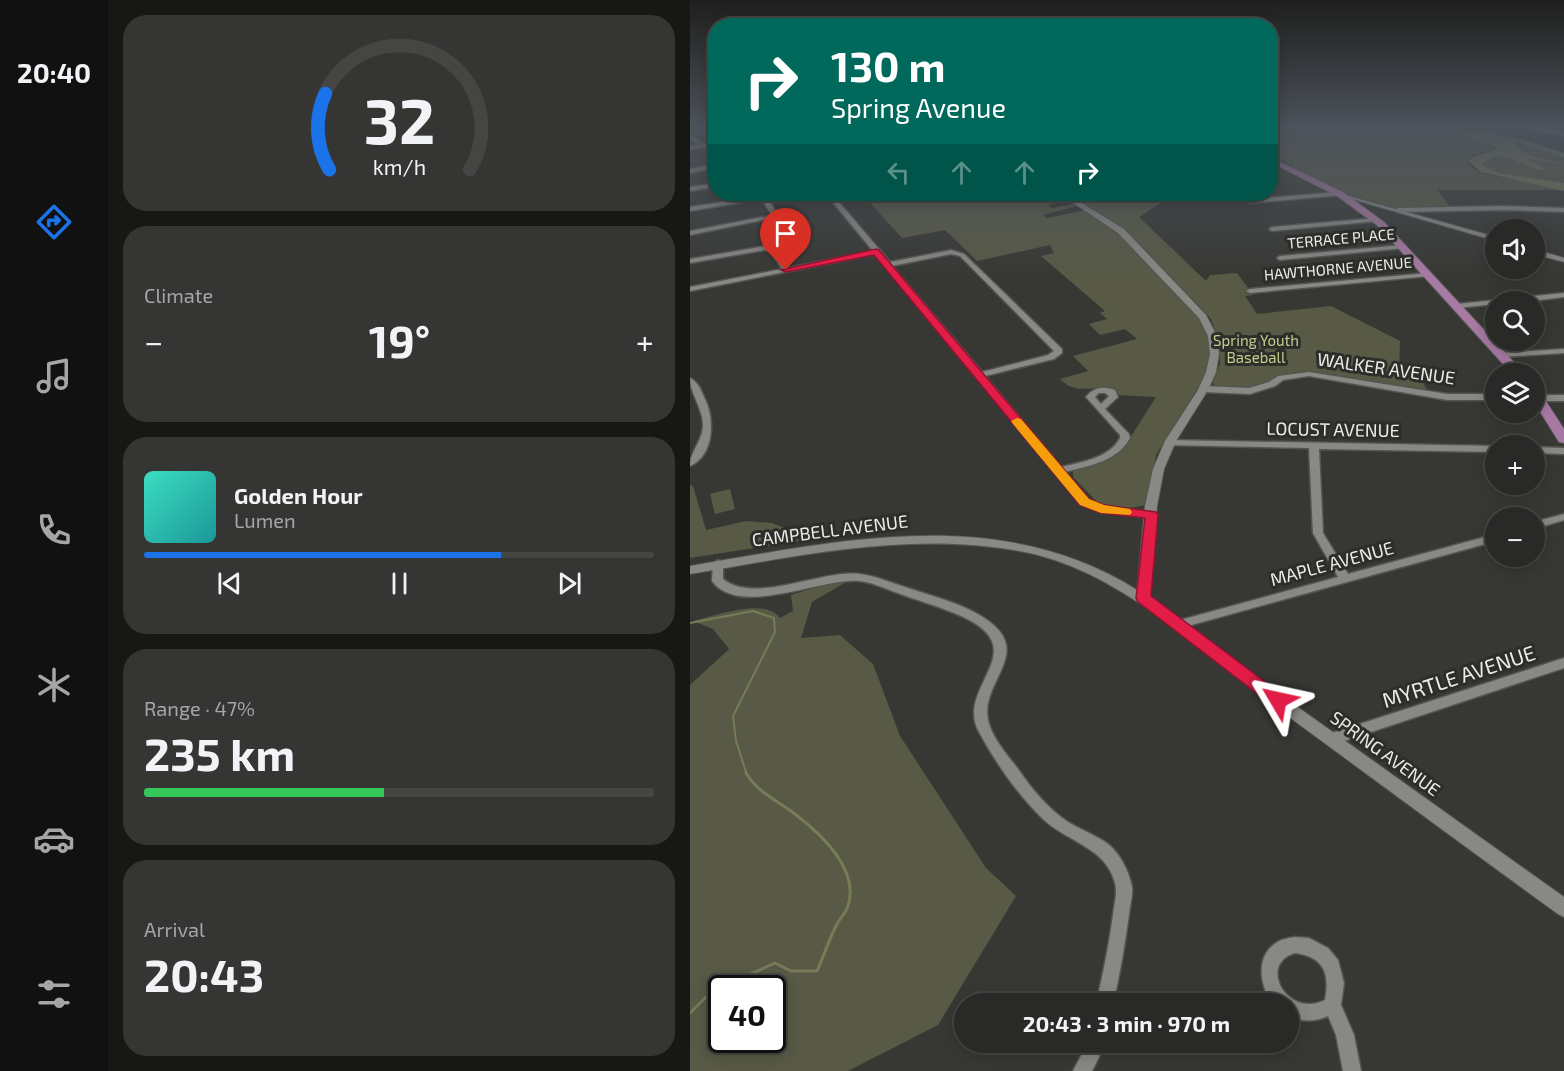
<!DOCTYPE html>
<html lang="en">
<head>
<meta charset="utf-8">
<style>
  body { margin:0; font-family:"Exo 2",sans-serif; background:#353633; color:#f1f3f6; height:100vh; display:flex; flex-direction:column; font-size:22px; white-space:nowrap }
  * { box-sizing:border-box; margin:0 }
  p { font-size:20px; color:#a5a7a7 }
  .icon { flex:none; width:33px; height:33px; fill:none; stroke:currentColor; stroke-width:2; stroke-linecap:round; stroke-linejoin:round }
  .map { position:relative; flex:1; overflow:hidden }
  .side { display:flex; flex-direction:column; gap:15px; padding:15px; background:#171715; width:582px }
  .side>* { flex:none }
  .hud { position:absolute; left:18px; top:18px; width:570px; height:183px; border-radius:24px; box-shadow:0 3px 15px #0003,0 0 0 2px #454644; background:#00695c; color:#fff; overflow:hidden }
  .fabs { position:absolute; left:795px; top:219px; display:grid; gap:12px }
  .fabs a { display:grid; place-items:center; width:60px; height:60px; border-radius:50%; background:#292a27; box-shadow:0 3px 15px #0003,0 0 0 2px #454644; font-size:30px }
  .speed { position:absolute; left:18px; top:975px; display:flex; gap:12px; font-size:30px; font-weight:700; text-align:center }
  .speed>* { display:grid; place-content:center; width:78px; height:78px; border-radius:50%; background:#292a27; box-shadow:0 3px 15px #0003,0 0 0 2px #454644; line-height:1 }
  .speed .limit { border:3px solid #111; border-radius:9px; background:#fff; color:#111 }
  .pin { position:absolute; display:grid; place-items:center; width:51px; height:51px; color:#fff; margin:-62px -26px; border-radius:50% 50% 50% 0; rotate:-45deg; box-shadow:0 0 6px #0007 }
  .pin .icon { rotate:45deg }
  .me { position:absolute; width:66px; margin:-33px; rotate:306deg; stroke-linejoin:round; filter:drop-shadow(0 0 4px #0008) }
  .turn { display:flex; align-items:center; gap:21px; height:126px; padding:0 24px; font-size:27px }
  .turn .icon { width:78px; height:78px; stroke-width:2.5 }
  .turn b { display:block; font-size:42px; line-height:51px }
  .lanes { display:flex; align-items:center; height:57px; padding:0 24px; background:#0003; justify-content:center; gap:30px; direction:ltr }
  .lanes .off { opacity:.35 }
  .big { font-size:45px; font-weight:700; line-height:1.1 }
  .side .tile { flex:1; display:flex; flex-direction:column; justify-content:center; gap:9px; min-width:0; padding:0 21px; border-radius:24px; background:#353633 }
  .side .dial { align-items:center; gap:0 }
  .dial svg { height:156px; overflow:visible; fill:none; stroke:#454644; stroke-width:7; stroke-linecap:round; text-anchor:middle }
  .dial text { fill:#f1f3f6; stroke:none }
  .song { display:flex; align-items:center; gap:18px }
  .cover { width:72px; height:72px; border-radius:9px; background:linear-gradient(135deg,hsl(170 70% 55%),hsl(180 70% 35%)) }
  .played { height:6px; border-radius:3px; background:linear-gradient(90deg,#1a73e8 70%,#454644 70%) }
  .keys { display:flex; justify-content:space-around; direction:ltr }
  .heat { display:flex; justify-content:space-between; align-items:center; font-size:33px; direction:ltr }
  .charge { height:9px; border-radius:4px; background:linear-gradient(90deg,#34c759 47%,#454644 0) }
  .trip { position:absolute; left:264px; top:993px; width:345px; height:60px; border-radius:30px; background:#292a27; box-shadow:0 3px 15px #0003,0 0 0 2px #454644; font-weight:700; line-height:60px; text-align:center }
  main { display:flex; flex:1; min-height:0 }
  .menu { display:flex; flex-direction:column; width:108px; justify-content:space-around; align-items:center; background:#101110; color:#a5a7a7 }
  .menu .icon { width:42px; height:42px }
  .menu .current { color:#1a73e8 }
  .menu b { font-size:27px; color:#f1f3f6 }
  .map>svg:first-child { display:block }
  .green { fill:#585a46; fill-rule:evenodd }
  .water { fill:#787b57 }
  .lines { fill:none; stroke-linecap:round; stroke-linejoin:round }
  .stream-far1 { stroke:#787b57; stroke-width:2 }
  .stream { stroke:#787b57; stroke-width:3 }
  .minor-casing { stroke:#545451; stroke-width:3 }
  .tertiary-casing { stroke:#545451; stroke-width:2 }
  .primary-casing { stroke:#545451; stroke-width:2 }
  .minor { fill:#888884; fill-rule:evenodd }
  .tertiary { fill:#888884; fill-rule:evenodd }
  .primary { fill:#a77aa3; fill-rule:evenodd }
  .route { fill:#e11d48; stroke:#92132f; stroke-width:1.5 }
  .slow { fill:#f59e0b }
  .labels { text-anchor:middle; stroke-width:6; stroke-linejoin:round; paint-order:stroke }
  .far-street-label { font-size:15px; fill:#ebebe9; stroke:#2d2e2a }
  .far-park-label { font-size:15px; fill:#c6cb8d; stroke:#2d2e2a }
  .street-label { font-size:18px; fill:#ebebe9; stroke:#2d2e2a }
  .near-street-label { font-size:21px; fill:#ebebe9; stroke:#2d2e2a }
</style>
</head>
<body>
<main>
<nav class="menu">
<b>20:40</b>
<svg class="icon current" aria-label="directions" viewBox="0 0 24 24"><path d="M12 3l9 9-9 9-9-9zM9 14v-3h6M13 9l2 2-2 2"/></svg>
<svg class="icon" aria-label="music" viewBox="0 0 24 24"><path d="M9 18V5l10-2v13"/><circle cx="6" cy="18" r="3"/><circle cx="16" cy="16" r="3"/></svg>
<svg class="icon" aria-label="phone" viewBox="0 0 24 24"><path d="M5 4h4l2 5-3 2q2 4 5 5l2-3 5 2v4C11 20 4 13 5 4z"/></svg>
<svg class="icon" aria-label="climate" viewBox="0 0 24 24"><path d="M12 3v18M4 7l16 10M4 17L20 7"/></svg>
<svg class="icon" aria-label="car" viewBox="0 0 24 24"><path d="M5 17H2v-5l4-1 3-4h7l3 4 3 1v5h-3M9 17h6M6 11h13"/><circle cx="7" cy="17" r="2"/><circle cx="17" cy="17" r="2"/></svg>
<svg class="icon" aria-label="filters" viewBox="0 0 24 24"><path d="M4 7h16M4 17h16"/><circle cx="9" cy="7" r="2"/><circle cx="15" cy="17" r="2"/></svg>
</nav>
<section class="side">
<div class="tile dial"><svg viewBox="0 0 100 80">
<path d="M14 69A42 42 0 1 1 86 69"/>
<path d="M14 69A42 42 0 0 1 12 30" stroke="#1a73e8"/>
<text x="50" y="56" font-size="32" font-weight="700">32</text>
<text x="50" y="72" font-size="11">km/h</text>
</svg></div>
<div class="tile"><p>Climate</p>
<div class="heat"><a>−</a><b class="big">19°</b><a>+</a></div>
</div>
<div class="tile">
<div class="song"><i class="cover"></i><div><b>Golden Hour</b><p>Lumen</p></div></div>
<div class="played"></div>
<div class="keys"><svg class="icon" aria-label="previous" viewBox="0 0 24 24"><path d="M18 5L8 12l10 7zM5 5v14"/></svg><svg class="icon" aria-label="pause" viewBox="0 0 24 24"><path d="M8 5v14M16 5v14"/></svg><svg class="icon" aria-label="next" viewBox="0 0 24 24"><path d="M6 5l10 7-10 7zM19 5v14"/></svg></div>
</div>
<div class="tile"><p>Range · 47%</p><b class="big">235 km</b><div class="charge"></div></div>
<div class="tile"><p>Arrival</p><b class="big">20:43</b></div>
</section>
<div class="map">
<svg width="874" height="1071" viewBox="0 0 874 1071">
  <rect width="100%" height="100%" fill="#373834"/>
  <g class="green">
    <path d="M580 126H736L813 147 783 155 778 159V165L794 174 874 188V190H748L760 207 704 208 649 192 581 154Z"/>
    <path d="M828 143 874 158V186L811 174 790 164C802 151 817 156 833 158L825 145Z"/>
    <path d="M172 194H330L327 195 335 200 365 194 376 201 358 205 362 208 384 204 388 206 353 215 357 218 395 210 427 231 513 322C521 340 522 358 515 377L466 455 457 505 438 508 408 503 383 477V470L421 457 433 449 466 397 427 395 419 388C400 387 384 394 370 379L398 371 383 356 447 339 435 329 410 335 399 324 417 319 410 313 415 311 351 256 364 253 360 245 287 261 255 230 212 238Z"/>
    <path d="M378 194H480L483 195 449 217 516 281 520 275 547 273 563 295 555 296 567 314 641 306 710 341 709 370 730 373 737 392 615 371 586 378 568 388H541L525 385 522 382 530 364 529 341 521 319 435 229Z"/>
    <path d="M0 485 3 486 16 530 56 521 82 523 122 539 0 558Z"/>
    <path d="M40 489 45 509 25 514 20 494Z"/>
    <path d="M158 581 122 602 111 638 150 635 183 664 210 736 296 868 326 896 248 1025 158 1071H0V685L39 649 23 629 3 621C25 616 75 597 90 618L103 611 101 595 143 582ZM32 988H82V1040H32Z"/>
  </g>
  <path class="water" d="M737 126C784 126 829 138 874 153V158L827 142 825 144C842 162 854 157 874 165L836 158 857 170C833 172 812 142 792 165L809 173 874 183V191L791 172 778 161C786 152 800 155 808 147Z"/>
  <g class="lines">
    <path class="stream-far1" d="M0 623 63 611 84 618 85 632 43 716 46 741 57 775"/>
    <path class="stream" d="M0 1013 21 992 85 963 101 971H127C134 956 139 939 147 924 150 919 154 914 157 909 172 871 131 834 105 814 88 801 67 792 56 773"/>
    <defs>
      <g id="minor">
        <path d="M0 135 14 144 26 142V145L18 146 26 150V154L13 147 0 150V146L9 145 0 139Z"/>
        <path d="M26 164V168L0 173V169Z"/>
        <path d="M26 183V187L0 191V187Z"/>
        <path d="M650 192 652 193V195L562 203 531 194H539L562 199Z"/>
        <path d="M84 194H95L78 198 87 214 82 218 0 235V231L78 216 81 214 72 199 0 211V207Z"/>
        <path d="M136 194H142L200 262 261 250 274 254 372 349V353L364 359 295 376 371 467C391 462 420 458 430 438V435L396 397C404 387 413 386 425 390L428 397 415 409 439 434 440 438C428 461 399 466 375 472L399 500 413 506 462 512 466 513 467 515 466 517 411 512 391 504 185 254 0 291V287L92 269 81 252 75 250 0 263V259L76 246 85 250 98 268 183 251ZM261 254 270 256 364 351 358 355 292 372 202 266ZM409 393H415L419 396 411 404 405 397Z"/>
        <path d="M813 206 874 208V212L813 210 708 212 705 210 708 208Z"/>
        <path d="M687 218 690 220 689 221 582 231 579 229 582 227Z"/>
        <path d="M713 245 715 246V248L590 260 587 258 590 256Z"/>
        <path d="M738 273 741 275 740 276 560 293 556 291 560 289Z"/>
        <path d="M874 293V297L834 302H806V304L767 308 763 306 767 304Z"/>
        <path d="M874 349V353L812 357 808 355 812 353Z"/>
        <path d="M619 372 757 394H806V400H757L619 376 593 380 585 386 560 394 514 392 510 389 514 386 559 388 579 382 588 376Z"/>
        <path d="M0 378C8 382 11 390 14 397 25 418 25 455 0 466 0 451 13 441 13 425 13 408 0 394 0 378Z"/>
        <rect x="844" y="395" width="30" height="6"/>
        <path d="M479 440 806 446V452L629 449 633 533 658 574 806 534V541L487 629 483 628 481 625 483 622 648 577 623 533 619 448 476 445 474 443 476 441Z"/>
        <path d="M844 447 874 448V454L844 453Z"/>
        <path d="M874 514V520L844 529V522Z"/>
        <path d="M28 560 33 564V579C65 605 132 569 170 574 186 576 202 583 218 588 238 595 259 600 278 609 359 648 285 679 299 724 304 740 318 756 328 769 342 789 358 809 378 822 391 830 406 835 418 844 430 854 439 871 442 887 443 896 440 905 439 914 435 944 430 974 423 1004H406C413 974 419 945 423 915 424 904 428 894 425 883 416 847 377 842 353 819 328 795 306 763 289 732 263 685 352 648 264 613 245 605 226 600 208 593 195 589 183 582 169 581 131 578 49 618 22 581L23 564Z"/>
        <path d="M874 658V668L642 745 637 743 635 739 637 735 642 733Z"/>
        <path d="M605 937 619 938 638 948 648 960 654 983 651 1005 664 1035 671 1071H653L646 1035 638 1016C624 1022 613 1022 598 1016V1004H582C570 985 565 957 586 943 591 939 599 938 605 937ZM605 953C634 957 640 973 635 1000 597 1019 567 964 605 953Z"/>
        <path d="M395 1042H413L409 1057 402 1071H383L392 1054Z"/>
      </g>
      <g id="tertiary">
        <path d="M648 193 806 237V241L648 195Z"/>
        <path d="M370 194H377L434 229 516 315 527 336 529 354 526 372 518 390 486 441 474 469 467 506 460 583V598L581 688 874 897V917L868 914C769 842 671 770 572 697 497 641 425 568 329 551 219 531 109 556 0 574V566C150 541 309 503 447 590L455 506 463 469 475 441 508 390 516 372 520 354 518 336 509 318 428 233Z"/>
        <path d="M844 249 874 258V262L844 254Z"/>
      </g>
      <g id="primary">
        <path d="M824 126H842L874 132V136Z"/>
        <path d="M580 157 653 192 694 222 835 374H822L688 226 647 196 580 162Z"/>
        <path d="M844 388 848 389 874 429V443L869 442 844 402Z"/>
      </g>
    </defs>
    <use href="#minor" class="minor-casing"/>
    <use href="#tertiary" class="tertiary-casing"/>
    <use href="#primary" class="primary-casing"/>
    <use href="#minor" class="minor"/>
    <use href="#tertiary" class="tertiary"/>
    <use href="#primary" class="primary"/>
  </g>
  <linearGradient id="sky" x2="0" y2="1"><stop stop-color="#1e1f1d"/><stop offset="0.46" stop-color="#4d535c"/><stop offset="1" stop-color="#4d535c" stop-opacity="0"/></linearGradient>
  <rect width="874" height="276" fill="url(#sky)"/>
  <path class="route" d="M186 249 189 250 399 499 414 505 466 512 468 515 461 596 594 696 597 700 594 705 588 707 582 705 448 602 446 598 455 518 411 513 390 505 184 255 96 272 91 270Z"/>
  <path class="slow" d="M327 418 331 419 399 499 414 505 440 509 442 512 440 515 411 513 390 505 323 424 321 421Z"/>
  <g class="labels">
    <g class="far-street-label">
      <text transform="translate(651 239) rotate(-5)" y="5">TERRACE PLACE</text>
      <text transform="translate(648 269) rotate(-5)" y="5">HAWTHORNE AVENUE</text>
    </g>
    <g class="far-park-label">
      <text x="566" y="346">Spring Youth<tspan x="566" dy="17">Baseball</tspan></text>
    </g>
    <g class="street-label">
      <text transform="translate(696 369) rotate(8)" y="6">WALKER AVENUE</text>
      <text transform="translate(643 430) rotate(1)" y="6">LOCUST AVENUE</text>
      <text transform="translate(140 531) rotate(-7)" y="6">CAMPBELL AVENUE</text>
      <text transform="translate(642 564) rotate(-15)" y="6">MAPLE AVENUE</text>
      <text transform="translate(695 754) rotate(36)" y="6">SPRING AVENUE</text>
    </g>
    <g class="near-street-label">
      <text transform="translate(769 677) rotate(-18)" y="7">MYRTLE AVENUE</text>
    </g>
  </g>
</svg>
<div class="fabs">
<a><svg class="icon" aria-label="sound" viewBox="0 0 24 24"><path d="M4 9h4l5-4v14l-5-4H4zM17 9q2 3 0 6"/></svg></a>
<a><svg class="icon" aria-label="search" viewBox="0 0 24 24"><circle cx="10" cy="10" r="6"/><path d="M15 15l6 6"/></svg></a>
<a><svg class="icon" aria-label="layers" viewBox="0 0 24 24"><path d="M12 4l9 5-9 5-9-5zM3 14l9 5 9-5"/></svg></a>
<a>+</a>
<a>−</a>
</div>
<div class="speed"><div class="limit">40</div></div>
<div class="pin" style="left:96px;top:270px;background:#d93025"><svg class="icon" aria-label="arrive" viewBox="0 0 24 24"><path d="M6 21V4h12l-3 4 3 4H6"/></svg></div>
<svg class="me" style="left:588px;top:700px" viewBox="-20 -20 40 40"><path d="M0-17L14 15 0 8-14 15z" fill="#e11d48" stroke="#fff" stroke-width="4"/></svg>
<div class="trip">20:43 · 3 min · 970 m</div>
<div class="hud">
<div class="turn"><svg class="icon" aria-label="right" viewBox="0 0 24 24"><path d="M7 20v-9h11M14 6l5 5-5 5"/></svg><div><b>130 m</b>Spring Avenue</div></div>
<div class="lanes"><svg class="icon off" aria-label="left" viewBox="0 0 24 24"><path d="M17 20v-9H6M10 6l-5 5 5 5"/></svg><svg class="icon off" aria-label="ahead" viewBox="0 0 24 24"><path d="M12 20V5M6 11l6-6 6 6"/></svg><svg class="icon off" aria-label="ahead" viewBox="0 0 24 24"><path d="M12 20V5M6 11l6-6 6 6"/></svg><svg class="icon" aria-label="right" viewBox="0 0 24 24"><path d="M7 20v-9h11M14 6l5 5-5 5"/></svg></div>
</div>
</div>
</main>
</body>
</html>
